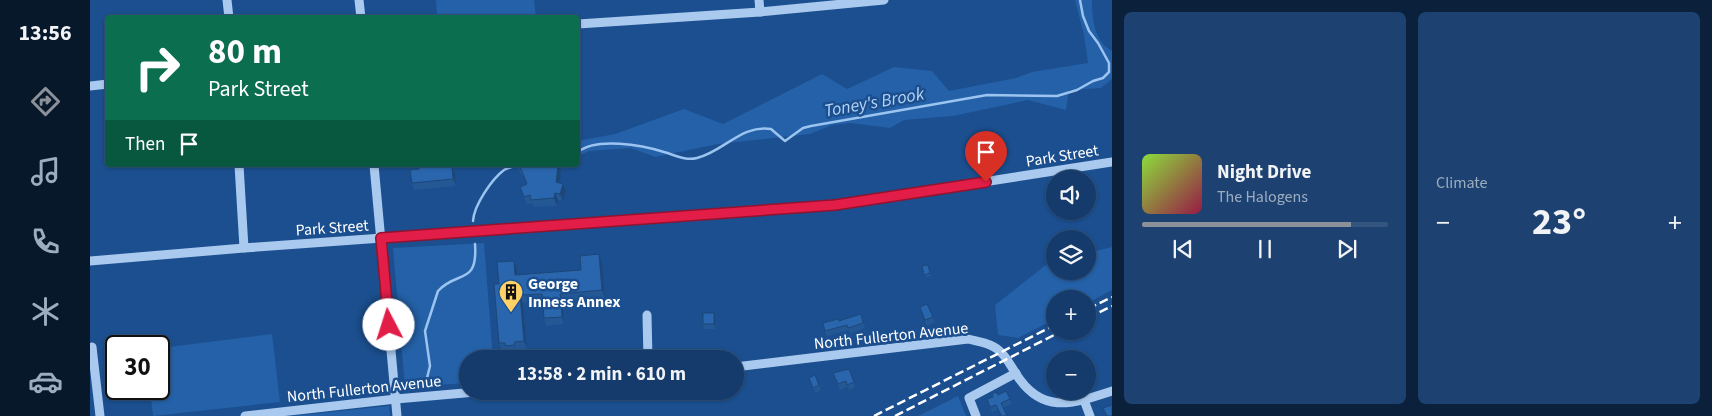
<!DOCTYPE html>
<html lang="en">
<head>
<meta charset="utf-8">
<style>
  body { margin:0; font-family:"Source Sans 3",sans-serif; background:#1d4271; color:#f1f3f6; height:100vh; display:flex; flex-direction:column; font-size:19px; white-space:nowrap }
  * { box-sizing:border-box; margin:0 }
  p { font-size:16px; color:#9dadc1 }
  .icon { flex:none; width:28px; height:28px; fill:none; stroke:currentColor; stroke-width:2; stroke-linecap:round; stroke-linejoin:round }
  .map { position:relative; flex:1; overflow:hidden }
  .details { display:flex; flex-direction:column; gap:12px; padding:12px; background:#0b203b; width:600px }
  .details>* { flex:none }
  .guide { position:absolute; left:15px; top:15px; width:475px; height:152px; border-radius:5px; box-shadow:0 1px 4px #0004,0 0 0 1px #33557e; background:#0b6e4f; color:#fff; overflow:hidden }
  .buttons { position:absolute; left:956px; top:170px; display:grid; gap:10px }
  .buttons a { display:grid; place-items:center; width:50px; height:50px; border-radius:50%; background:#143b6b; box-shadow:0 1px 4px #0004,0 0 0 1px #33557e; font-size:25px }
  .speed { position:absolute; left:15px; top:335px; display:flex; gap:10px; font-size:25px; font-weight:700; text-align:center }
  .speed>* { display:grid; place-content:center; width:65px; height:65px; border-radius:50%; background:#143b6b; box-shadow:0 1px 4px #0004,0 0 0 1px #33557e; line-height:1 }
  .speed .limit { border:2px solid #111; border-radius:8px; background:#fff; color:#111 }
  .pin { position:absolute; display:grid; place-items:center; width:42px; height:42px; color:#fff; margin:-51px -21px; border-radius:50% 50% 50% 0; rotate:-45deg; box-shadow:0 0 5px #0007 }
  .pin .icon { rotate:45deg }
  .me { position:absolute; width:55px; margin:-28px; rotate:355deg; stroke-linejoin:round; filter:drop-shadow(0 0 4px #0008) }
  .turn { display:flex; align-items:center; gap:18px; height:105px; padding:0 20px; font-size:22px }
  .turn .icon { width:65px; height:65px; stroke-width:2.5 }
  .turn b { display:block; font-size:35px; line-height:42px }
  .then { display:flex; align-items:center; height:48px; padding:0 20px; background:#0003; gap:10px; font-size:19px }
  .big { font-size:38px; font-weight:700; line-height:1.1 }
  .details .tile { flex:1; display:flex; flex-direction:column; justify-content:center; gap:8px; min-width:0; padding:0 18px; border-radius:8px; background:#1d4271 }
  .song { display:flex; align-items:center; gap:15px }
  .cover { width:60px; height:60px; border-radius:8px; background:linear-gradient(135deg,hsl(90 70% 55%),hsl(340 70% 35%)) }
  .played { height:5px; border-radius:2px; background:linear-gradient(90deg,#8c9099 85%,#33557e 85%) }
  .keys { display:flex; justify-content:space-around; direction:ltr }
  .heat { display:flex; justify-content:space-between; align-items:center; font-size:28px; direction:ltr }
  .details .tiles { flex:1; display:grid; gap:12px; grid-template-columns:repeat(2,1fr) }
  .trip { position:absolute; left:369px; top:350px; width:285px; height:50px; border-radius:25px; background:#143b6b; box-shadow:0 1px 4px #0004,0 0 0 1px #33557e; font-weight:700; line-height:50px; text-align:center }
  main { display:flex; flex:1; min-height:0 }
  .dock { display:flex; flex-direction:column; width:90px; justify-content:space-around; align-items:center; background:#08182b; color:#9dadc1 }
  .dock .icon { width:35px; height:35px }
  .dock .active { color:#8c9099 }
  .dock b { font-size:22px; color:#f1f3f6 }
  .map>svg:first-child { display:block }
  .green { fill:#2461a8 }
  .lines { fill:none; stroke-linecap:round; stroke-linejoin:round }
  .stream { stroke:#9cc4f0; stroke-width:2.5 }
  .minor { stroke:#a9c9ee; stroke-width:9 }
  .rail { stroke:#fff; stroke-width:2.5; stroke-dasharray:9 4; stroke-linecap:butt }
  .wall { fill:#245895 }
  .shaded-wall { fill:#1d4779 }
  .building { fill:#2a66ad; stroke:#1d4779 }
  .route-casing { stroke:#92132f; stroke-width:12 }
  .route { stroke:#e11d48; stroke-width:9 }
  .labels { text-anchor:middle; stroke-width:5; stroke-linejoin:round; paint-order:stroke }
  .street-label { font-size:16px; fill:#fff; stroke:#1b4f8f }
  .poi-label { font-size:16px; font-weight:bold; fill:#fff; stroke:#1b4f8f; text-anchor:start }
  .water-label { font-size:18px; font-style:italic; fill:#b5d3f5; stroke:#1b4f8f }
</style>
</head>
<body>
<main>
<nav class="dock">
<b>13:56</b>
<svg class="icon active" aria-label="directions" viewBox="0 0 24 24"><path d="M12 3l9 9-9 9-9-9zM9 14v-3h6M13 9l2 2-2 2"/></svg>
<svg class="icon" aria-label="music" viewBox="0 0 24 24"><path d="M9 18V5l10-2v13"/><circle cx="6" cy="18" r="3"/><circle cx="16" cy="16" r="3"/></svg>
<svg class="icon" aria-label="phone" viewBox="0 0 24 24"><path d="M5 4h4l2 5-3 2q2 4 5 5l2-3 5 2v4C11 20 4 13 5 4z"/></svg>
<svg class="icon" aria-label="climate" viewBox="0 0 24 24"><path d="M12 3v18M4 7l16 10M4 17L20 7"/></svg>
<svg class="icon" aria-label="car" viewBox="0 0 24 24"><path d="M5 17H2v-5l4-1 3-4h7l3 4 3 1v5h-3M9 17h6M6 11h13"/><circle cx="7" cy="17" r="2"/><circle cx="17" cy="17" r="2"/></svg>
</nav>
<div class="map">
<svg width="1022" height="416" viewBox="0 0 1022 416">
  <rect width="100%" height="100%" fill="#1b4f8f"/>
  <g class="green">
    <path d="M346 0H444L446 17H347Z"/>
    <path d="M985 0H1002C1002 19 1004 41 1022 51V79L1011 88 979 90 976 110 938 100 863 116 814 120 800 128 760 123 742 125 720 134 628 144 565 157 541 148 499 151 488 156V141L525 134 594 109 633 124 732 74 757 89 804 67 842 71 859 91 926 78 942 72 998 63 994 35Z"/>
    <path d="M394 243 403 359H378L377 383 315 387 303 248Z"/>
    <path d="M1022 247V290L998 303V299H965V319L928 338 908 335 905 305 961 261 965 260V271H998V253Z"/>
    <path d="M182 334 190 402 63 416 60 389H69V366L73 365 71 348Z"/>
    <path d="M868 396 876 416H828Z"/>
    <path d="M299 406 300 416H202Z"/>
  </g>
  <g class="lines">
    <g class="stream">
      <path d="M488 152C506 137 552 145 574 152 585 155 595 161 607 158 633 152 652 124 681 129L695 141 713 128 721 126 897 95 967 96 987 90 1003 81 1013 78 1019 72V63L1008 43 999 31 993 16 990 0"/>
      <path d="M383 221C384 205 402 179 414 170 419 167 424 166 430 165"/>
      <path d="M335 386 340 366 335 331 348 291C367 270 388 286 385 244"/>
    </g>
    <g class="minor">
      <path d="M137 0 139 18"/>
      <path d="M269 0 271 18"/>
      <path d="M669 0 670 12"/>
      <path d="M488 24 670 12 794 0"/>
      <path d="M0 86 18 84"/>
      <path d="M149 165 154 248"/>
      <path d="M284 165 307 416"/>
      <path d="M0 261 154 248 745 205 1022 162"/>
      <path d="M557 315 558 359"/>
      <path d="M2 347 10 416"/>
      <path d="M645 367 878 339C885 341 894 342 900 345 913 350 919 363 926 374 952 415 982 404 1022 391"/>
      <path d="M994 400 1000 416"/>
      <path d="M155 416 306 399 397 391"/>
      <path d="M886 416 879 398 926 373"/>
    </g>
    <g class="rail">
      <path d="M998 309 1022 297"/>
      <path d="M998 318 1022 306"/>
      <path d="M784 416 965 325"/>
      <path d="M805 416 972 331"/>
    </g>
  </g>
  <g class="wall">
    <path d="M427 165H469L471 170 469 183 473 184 476 191 473 201 468 200 467 206 444 207 442 203 437 204 430 187 437 184 434 176 430 173Z"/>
    <path d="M362 166 365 173 366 186 324 190 322 183 329 169Z"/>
    <path d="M509 254 512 262 515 298 473 301 474 324 456 326 454 318 452 301 433 303 437 349H427V353H418L417 350 412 351 409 343V284L424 261 427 268 428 275 491 270Z"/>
    <path d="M838 265 841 276 835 277 832 266Z"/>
    <path d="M837 304 845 322 837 326 830 307Z"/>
    <path d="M771 314 775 328 760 333 759 330 737 336 735 331 749 321Z"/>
    <path d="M625 318V329H615L613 324Z"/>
    <path d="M759 369 765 387 759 390 758 386 750 390 743 373Z"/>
    <path d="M725 375 731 390 725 393 719 378Z"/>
    <path d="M916 391 922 404 902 412 897 399Z"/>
  </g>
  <g class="shaded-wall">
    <path d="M468 165H469L471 170 469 189 466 182Z"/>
    <path d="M362 166 365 173 366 186 363 179Z"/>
    <path d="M473 184 476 191 473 201 470 194Z"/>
    <path d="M465 193 468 200 467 206 464 198Z"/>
    <path d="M509 254 512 262 515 298 512 290Z"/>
    <path d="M424 261 427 268 428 283 425 275Z"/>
    <path d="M470 294 473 301 474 324 472 317Z"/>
    <path d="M430 295 433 303 437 349 434 341Z"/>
    <path d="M624 313 625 318V329L624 324Z"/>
  </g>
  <g class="building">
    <path d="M328 165H354V167L362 166 363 179 322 183 320 170 329 169Z"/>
    <path d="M427 165H468L466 182 473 184 470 194 465 193 464 198 441 200 440 195 434 197 430 187 437 184 431 169Z"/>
    <path d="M509 254 512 290 470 294 472 317 454 318 452 294 430 295 434 341 424 342 425 345 415 346V343H409L404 284H409L407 262 424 261 425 275 491 270 490 256Z"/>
    <path d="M838 265 840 273 834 275 832 266Z"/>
    <path d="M837 304 843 317 835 320 830 307Z"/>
    <rect x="613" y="313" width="11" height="11"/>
    <path d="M771 314 773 323 758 328 757 325 735 331 733 323 748 319 749 321Z"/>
    <path d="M759 369 764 382 757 385 756 381 748 384 743 373Z"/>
    <path d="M725 375 729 385 723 388 719 378Z"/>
    <path d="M916 391 920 399 911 403 917 416H909L911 415 906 405 900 407 897 399 903 397 902 394 906 392 908 395Z"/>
    <path d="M1022 405V416H1017L1013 408Z"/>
  </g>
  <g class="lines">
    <defs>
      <path id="route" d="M299 325 291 238 745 205 896 182"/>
    </defs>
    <use href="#route" class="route-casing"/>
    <use href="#route" class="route"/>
  </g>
  <defs>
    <symbol id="building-pin" viewBox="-11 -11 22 30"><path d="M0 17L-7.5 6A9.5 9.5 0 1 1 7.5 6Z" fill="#ffd166" stroke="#1b4f8f"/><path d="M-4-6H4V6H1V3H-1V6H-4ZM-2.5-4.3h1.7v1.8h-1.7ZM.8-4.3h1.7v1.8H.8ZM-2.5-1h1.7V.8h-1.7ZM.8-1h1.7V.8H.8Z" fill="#111"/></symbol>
  </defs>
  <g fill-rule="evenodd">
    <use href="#building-pin" x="407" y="278" width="28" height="38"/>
  </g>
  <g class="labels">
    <g class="street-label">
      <text transform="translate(972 155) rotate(-9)" y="6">Park Street</text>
      <text transform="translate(242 227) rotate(-4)" y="6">Park Street</text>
      <text transform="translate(801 335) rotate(-6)" y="6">North Fullerton Avenue</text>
      <text transform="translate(274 388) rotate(-6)" y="6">North Fullerton Avenue</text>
    </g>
    <g class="poi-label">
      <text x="438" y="289">George<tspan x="438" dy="18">Inness Annex</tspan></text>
    </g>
    <g class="water-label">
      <text transform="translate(784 102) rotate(-10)" y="6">Toney's Brook</text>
    </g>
  </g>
</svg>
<div class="buttons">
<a><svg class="icon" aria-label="sound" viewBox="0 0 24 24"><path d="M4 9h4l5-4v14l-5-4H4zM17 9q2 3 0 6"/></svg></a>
<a><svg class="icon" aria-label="layers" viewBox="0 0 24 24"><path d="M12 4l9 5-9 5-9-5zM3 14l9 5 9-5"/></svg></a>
<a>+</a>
<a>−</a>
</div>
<div class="speed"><div class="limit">30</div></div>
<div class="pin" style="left:896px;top:182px;background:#d93025"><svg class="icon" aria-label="arrive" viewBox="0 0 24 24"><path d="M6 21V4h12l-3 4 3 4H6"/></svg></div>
<svg class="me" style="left:299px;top:325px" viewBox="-20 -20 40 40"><circle r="19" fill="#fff"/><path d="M0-13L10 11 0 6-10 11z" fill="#e11d48"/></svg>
<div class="trip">13:58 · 2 min · 610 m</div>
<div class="guide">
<div class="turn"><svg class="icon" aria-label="right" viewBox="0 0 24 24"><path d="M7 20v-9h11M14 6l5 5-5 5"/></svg><div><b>80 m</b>Park Street</div></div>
<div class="then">Then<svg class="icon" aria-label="arrive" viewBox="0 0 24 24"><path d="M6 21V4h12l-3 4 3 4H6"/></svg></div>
</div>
</div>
<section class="details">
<div class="tiles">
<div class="tile">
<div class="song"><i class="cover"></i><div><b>Night Drive</b><p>The Halogens</p></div></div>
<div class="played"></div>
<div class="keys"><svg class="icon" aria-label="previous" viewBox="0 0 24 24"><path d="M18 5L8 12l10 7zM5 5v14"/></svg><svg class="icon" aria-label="pause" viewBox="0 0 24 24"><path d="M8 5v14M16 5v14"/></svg><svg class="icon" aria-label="next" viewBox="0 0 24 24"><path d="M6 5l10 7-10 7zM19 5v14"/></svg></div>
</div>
<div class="tile"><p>Climate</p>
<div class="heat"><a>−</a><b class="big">23°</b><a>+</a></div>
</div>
</div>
</section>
</main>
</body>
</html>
